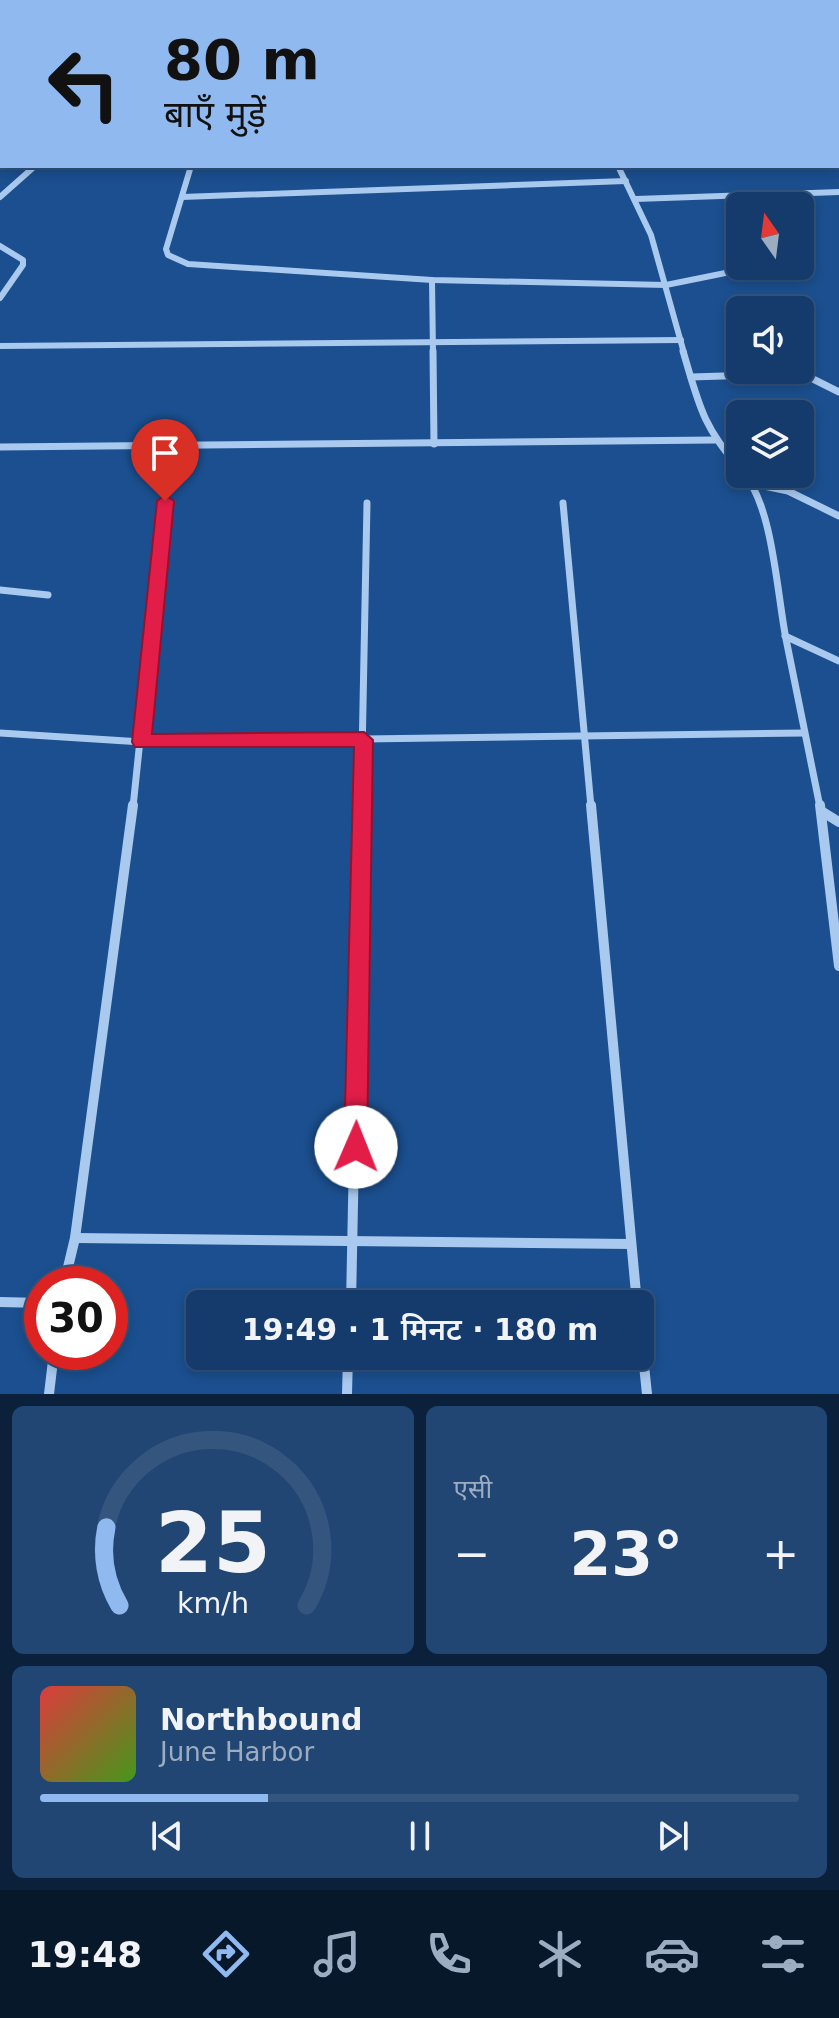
<!DOCTYPE html>
<html lang="hi">
<head>
<meta charset="utf-8">
<style>
  body { margin:0; font-family:"DejaVu Sans","Noto Sans Devanagari",sans-serif; background:#214673; color:#f1f3f6; height:100vh; display:flex; flex-direction:column; font-size:30px; white-space:nowrap }
  * { box-sizing:border-box; margin:0 }
  p { font-size:26px; color:#9dadc1 }
  .icon { flex:none; width:44px; height:44px; fill:none; stroke:currentColor; stroke-width:2; stroke-linecap:round; stroke-linejoin:round }
  .map { position:relative; height:1394px; overflow:hidden }
  .sheet { display:flex; flex-direction:column; gap:12px; padding:12px; background:#0b203b; flex:1 }
  .sheet>* { flex:none }
  .hud { position:absolute; left:0px; top:0px; width:840px; height:168px; box-shadow:0 4px 12px #0003,0 0 0 2px #33557e; background:#90b9f0; color:#111; overflow:hidden }
  .needle { width:52px; rotate:346deg }
  .fabs { position:absolute; left:726px; top:192px; display:grid; gap:16px }
  .fabs a { display:grid; place-items:center; width:88px; height:88px; border-radius:12px; background:#143b6b; box-shadow:0 4px 12px #0003,0 0 0 2px #33557e; font-size:40px }
  .speed { position:absolute; left:24px; top:1266px; display:flex; gap:16px; font-size:40px; font-weight:700; text-align:center }
  .speed>* { display:grid; place-content:center; width:104px; height:104px; border-radius:50%; background:#143b6b; box-shadow:0 4px 12px #0003,0 0 0 2px #33557e; line-height:1 }
  .speed .limit { border:12px solid #d22; background:#fff; color:#111 }
  .pin { position:absolute; display:grid; place-items:center; width:68px; height:68px; color:#fff; margin:-82px -34px; border-radius:50% 50% 50% 0; rotate:-45deg; box-shadow:0 0 8px #0007 }
  .pin .icon { rotate:45deg }
  .me { position:absolute; width:88px; margin:-44px; rotate:1deg; stroke-linejoin:round; filter:drop-shadow(0 0 6px #0008) }
  .turn { display:flex; align-items:center; gap:28px; height:168px; padding:0 32px; font-size:36px }
  .turn .icon { width:104px; height:104px; stroke-width:2.5 }
  .turn b { display:block; font-size:56px; line-height:68px }
  .big { font-size:60px; font-weight:600; line-height:1.1 }
  .sheet .tile { flex:1; display:flex; flex-direction:column; justify-content:center; gap:12px; min-width:0; padding:0 28px; border-radius:12px; background:#214673 }
  .sheet .dial { align-items:center; gap:0 }
  .dial svg { height:208px; overflow:visible; fill:none; stroke:#33557e; stroke-width:7; stroke-linecap:round; text-anchor:middle }
  .dial text { fill:#f1f3f6; stroke:none }
  .song { display:flex; align-items:center; gap:24px }
  .cover { width:96px; height:96px; border-radius:12px; background:linear-gradient(135deg,hsl(0 70% 55%),hsl(100 70% 35%)) }
  .played { height:8px; border-radius:4px; background:linear-gradient(90deg,#90b9f0 30%,#33557e 30%) }
  .keys { display:flex; justify-content:space-around; direction:ltr }
  .heat { display:flex; justify-content:space-between; align-items:center; font-size:44px; direction:ltr }
  .sheet .tiles { flex:1; display:grid; gap:12px; grid-template-columns:1fr 1fr }
  .tile:last-child { grid-column:span 2 }
  .trip { position:absolute; left:186px; top:1290px; width:468px; height:80px; border-radius:12px; background:#143b6b; box-shadow:0 4px 12px #0003,0 0 0 2px #33557e; font-weight:600; line-height:80px; text-align:center }
  .menu { display:flex; height:128px; justify-content:space-around; align-items:center; background:#08182b; color:#9dadc1 }
  .menu .icon { width:56px; height:56px }
  .menu .active { color:#90b9f0 }
  .menu b { font-size:36px; color:#f1f3f6 }
  .map>svg:first-child { display:block }
  .lines { fill:none; stroke-linecap:round; stroke-linejoin:round }
  .minor-far2 { stroke:#a9c9ee; stroke-width:6 }
  .minor-far1 { stroke:#a9c9ee; stroke-width:7 }
  .minor { stroke:#a9c9ee; stroke-width:10 }
  .route { fill:#e11d48; stroke:#92132f; stroke-width:2 }
</style>
</head>
<body>
<div class="map">
<svg width="839" height="1394" viewBox="0 0 839 1394">
  <rect width="100%" height="100%" fill="#1b4f8f"/>
  <g class="lines">
    <g class="minor-far2">
      <path d="M191 166 166 249 168 255 188 264 432 280 666 285 760 266"/>
      <path d="M618 166 651 235 684 353"/>
      <path d="M0 197 35 166"/>
      <path d="M182 197 626 181"/>
      <path d="M636 199 839 192"/>
      <path d="M0 246 23 260V265L0 298"/>
      <path d="M800 258 809 256"/>
      <path d="M432 280 433 353"/>
      <path d="M0 346 681 340"/>
    </g>
    <g class="minor-far1">
      <path d="M433 351 434 444"/>
      <path d="M683 351C699 405 702 425 740 469"/>
      <path d="M691 377 793 374 811 378 839 392"/>
      <path d="M0 447 715 440"/>
      <path d="M744 474C773 507 777 594 786 639 797 695 809 751 820 807"/>
      <path d="M753 484 788 491 839 516"/>
      <path d="M563 503 591 807"/>
      <path d="M0 590 48 595"/>
      <path d="M785 636 839 661"/>
      <path d="M0 733 142 742 804 733"/>
      <path d="M133 807 165 501"/>
      <path d="M361 807 367 503"/>
    </g>
    <g class="minor">
      <path d="M591 805 637 1304"/>
      <path d="M820 805 839 966"/>
      <path d="M821 811 839 822"/>
      <path d="M75 1238 631 1244"/>
      <path d="M64 1284 75 1238 133 805"/>
      <path d="M0 1302 42 1303"/>
      <path d="M351 1304 361 805"/>
      <path d="M640 1327 647 1394"/>
      <path d="M49 1394 54 1352"/>
      <path d="M347 1394 348 1356"/>
    </g>
  </g>
  <path class="route" d="M165 495 174 501 152 734 364 732 373 740 367 1147 364 1155 356 1158 348 1155 344 1147 354 747H135L132 742 157 501Z"/>
</svg>
<div class="fabs">
<a><svg class="needle" viewBox="-14 -14 28 28"><path d="M0-13l5 13h-10z" fill="#e53935"/><path d="M0 13l5-13h-10z" fill="#9dadc1"/></svg></a>
<a><svg class="icon" aria-label="sound" viewBox="0 0 24 24"><path d="M4 9h4l5-4v14l-5-4H4zM17 9q2 3 0 6"/></svg></a>
<a><svg class="icon" aria-label="layers" viewBox="0 0 24 24"><path d="M12 4l9 5-9 5-9-5zM3 14l9 5 9-5"/></svg></a>
</div>
<div class="speed"><div class="limit">30</div></div>
<div class="pin" style="left:165px;top:501px;background:#d93025"><svg class="icon" aria-label="arrive" viewBox="0 0 24 24"><path d="M6 21V4h12l-3 4 3 4H6"/></svg></div>
<svg class="me" style="left:356px;top:1147px" viewBox="-20 -20 40 40"><circle r="19" fill="#fff"/><path d="M0-13L10 11 0 6-10 11z" fill="#e11d48"/></svg>
<div class="trip">19:49 · 1 मिनट · 180 m</div>
<div class="hud">
<div class="turn"><svg class="icon" aria-label="left" viewBox="0 0 24 24"><path d="M17 20v-9H6M10 6l-5 5 5 5"/></svg><div><b>80 m</b>बाएँ मुड़ें</div></div>
</div>
</div>
<section class="sheet">
<div class="tiles">
<div class="tile dial"><svg viewBox="0 0 100 80">
<path d="M14 69A42 42 0 1 1 86 69"/>
<path d="M14 69A42 42 0 0 1 9 39" stroke="#90b9f0"/>
<text x="50" y="56" font-size="32" font-weight="700">25</text>
<text x="50" y="72" font-size="11">km/h</text>
</svg></div>
<div class="tile"><p>एसी</p>
<div class="heat"><a>−</a><b class="big">23°</b><a>+</a></div>
</div>
<div class="tile">
<div class="song"><i class="cover"></i><div><b>Northbound</b><p>June Harbor</p></div></div>
<div class="played"></div>
<div class="keys"><svg class="icon" aria-label="previous" viewBox="0 0 24 24"><path d="M18 5L8 12l10 7zM5 5v14"/></svg><svg class="icon" aria-label="pause" viewBox="0 0 24 24"><path d="M8 5v14M16 5v14"/></svg><svg class="icon" aria-label="next" viewBox="0 0 24 24"><path d="M6 5l10 7-10 7zM19 5v14"/></svg></div>
</div>
</div>
</section>
<nav class="menu">
<b>19:48</b>
<svg class="icon active" aria-label="directions" viewBox="0 0 24 24"><path d="M12 3l9 9-9 9-9-9zM9 14v-3h6M13 9l2 2-2 2"/></svg>
<svg class="icon" aria-label="music" viewBox="0 0 24 24"><path d="M9 18V5l10-2v13"/><circle cx="6" cy="18" r="3"/><circle cx="16" cy="16" r="3"/></svg>
<svg class="icon" aria-label="phone" viewBox="0 0 24 24"><path d="M5 4h4l2 5-3 2q2 4 5 5l2-3 5 2v4C11 20 4 13 5 4z"/></svg>
<svg class="icon" aria-label="climate" viewBox="0 0 24 24"><path d="M12 3v18M4 7l16 10M4 17L20 7"/></svg>
<svg class="icon" aria-label="car" viewBox="0 0 24 24"><path d="M5 17H2v-5l4-1 3-4h7l3 4 3 1v5h-3M9 17h6M6 11h13"/><circle cx="7" cy="17" r="2"/><circle cx="17" cy="17" r="2"/></svg>
<svg class="icon" aria-label="filters" viewBox="0 0 24 24"><path d="M4 7h16M4 17h16"/><circle cx="9" cy="7" r="2"/><circle cx="15" cy="17" r="2"/></svg>
</nav>
</body>
</html>
